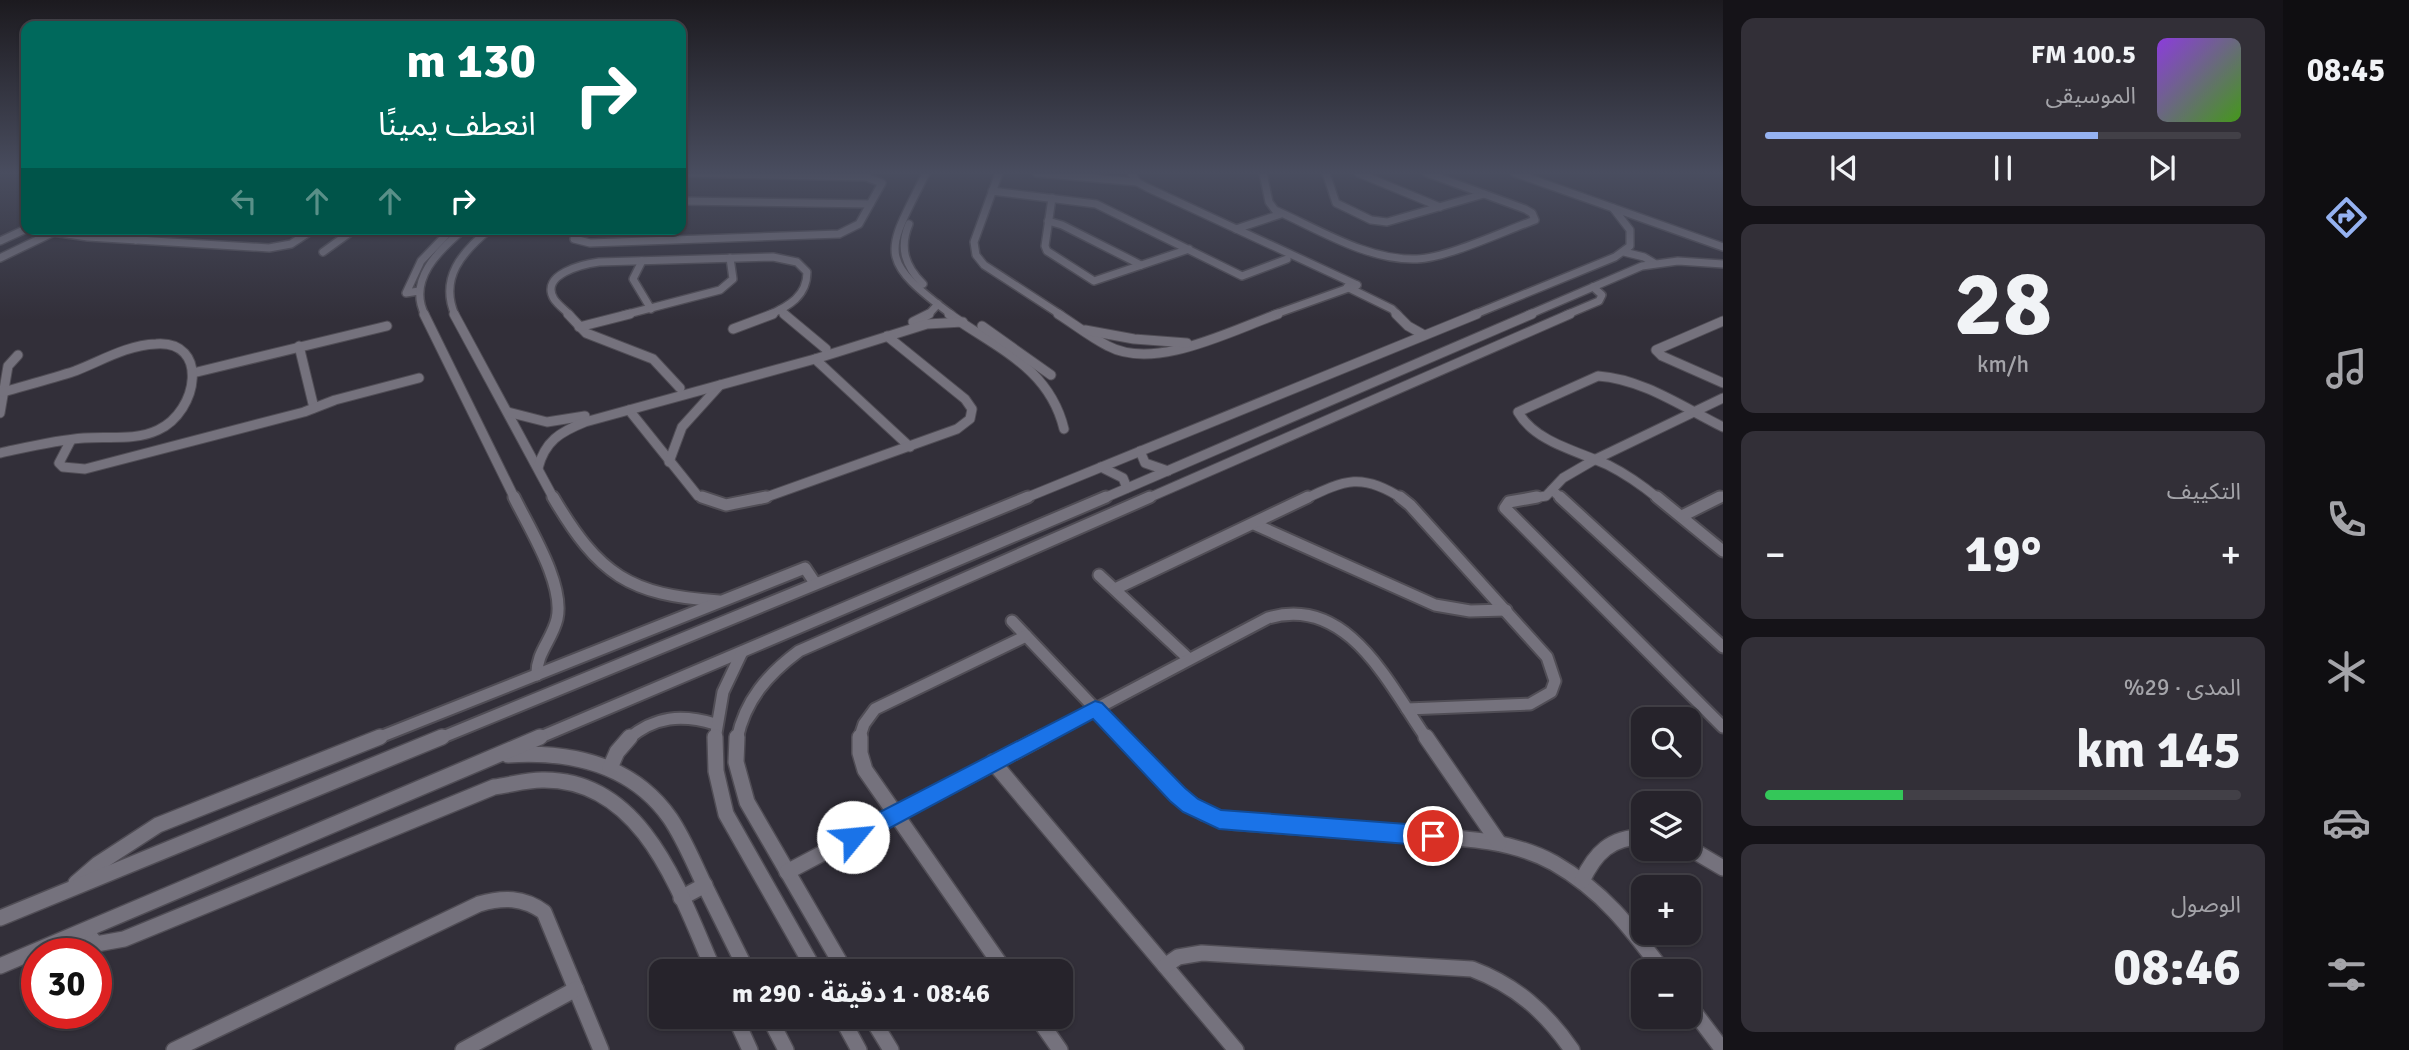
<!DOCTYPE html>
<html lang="ar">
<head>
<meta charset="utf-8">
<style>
  body { margin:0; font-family:Signika,"Noto Sans Arabic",sans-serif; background:#322f37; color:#f1f3f6; direction:rtl; height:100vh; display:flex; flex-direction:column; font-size:26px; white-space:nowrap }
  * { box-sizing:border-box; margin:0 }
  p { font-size:23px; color:#a4a4a9 }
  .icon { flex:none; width:38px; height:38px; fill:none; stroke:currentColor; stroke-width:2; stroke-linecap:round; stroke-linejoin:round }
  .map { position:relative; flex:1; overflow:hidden; direction:ltr }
  .panel { display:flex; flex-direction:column; gap:18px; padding:18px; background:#151318; width:560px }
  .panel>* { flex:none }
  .banner { position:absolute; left:21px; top:21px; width:665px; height:214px; border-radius:14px; box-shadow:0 2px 5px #0004,0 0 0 2px #424047; direction:rtl; background:#00695c; color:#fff; overflow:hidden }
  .buttons { position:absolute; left:1631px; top:707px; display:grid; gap:14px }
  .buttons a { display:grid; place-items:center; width:70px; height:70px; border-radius:14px; background:#26232b; box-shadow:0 2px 5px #0004,0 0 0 2px #424047; font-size:35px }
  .speed { position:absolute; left:21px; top:938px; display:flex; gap:14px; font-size:35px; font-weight:700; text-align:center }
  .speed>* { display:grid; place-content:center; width:91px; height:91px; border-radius:50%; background:#26232b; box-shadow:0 2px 5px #0004,0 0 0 2px #424047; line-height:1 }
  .speed .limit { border:10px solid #d22; background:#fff; color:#111 }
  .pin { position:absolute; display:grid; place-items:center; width:60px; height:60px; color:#fff; margin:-30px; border:4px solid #fff; border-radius:50%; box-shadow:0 2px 7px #0007 }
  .me { position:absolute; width:77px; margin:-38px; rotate:62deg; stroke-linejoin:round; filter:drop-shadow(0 0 5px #0008) }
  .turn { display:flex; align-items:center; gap:24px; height:147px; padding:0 35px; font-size:32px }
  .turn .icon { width:91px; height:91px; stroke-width:2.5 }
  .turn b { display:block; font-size:49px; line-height:60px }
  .lanes { display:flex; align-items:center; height:66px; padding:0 35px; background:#0003; justify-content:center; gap:35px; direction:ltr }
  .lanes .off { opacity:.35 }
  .big { font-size:52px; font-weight:700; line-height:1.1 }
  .panel .widget { flex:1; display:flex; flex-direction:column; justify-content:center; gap:10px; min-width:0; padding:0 24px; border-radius:14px; background:#322f37 }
  .panel .dial { align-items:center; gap:0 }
  .dial b { font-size:91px; line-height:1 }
  .song { display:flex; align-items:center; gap:21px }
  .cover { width:84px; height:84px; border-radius:10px; background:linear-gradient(135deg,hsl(270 70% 55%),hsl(100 70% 35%)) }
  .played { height:7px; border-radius:4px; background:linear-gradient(90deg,#95b2f1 70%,#424047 70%) }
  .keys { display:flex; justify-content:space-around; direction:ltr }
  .heat { display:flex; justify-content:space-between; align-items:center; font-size:38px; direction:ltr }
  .charge { height:10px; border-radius:5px; background:linear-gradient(90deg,#34c759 29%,#424047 0) }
  .trip { position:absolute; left:649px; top:959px; width:424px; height:70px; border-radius:14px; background:#26232b; box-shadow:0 2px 5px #0004,0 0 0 2px #424047; font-weight:700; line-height:70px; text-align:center; direction:rtl }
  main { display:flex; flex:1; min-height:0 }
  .dock { display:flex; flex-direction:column; width:126px; justify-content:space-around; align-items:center; background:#0f0e11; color:#a4a4a9 }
  .dock .icon { width:49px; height:49px }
  .dock .active { color:#95b2f1 }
  .dock b { font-size:32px; color:#f1f3f6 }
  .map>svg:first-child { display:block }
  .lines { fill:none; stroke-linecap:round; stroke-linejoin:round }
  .street-far3-casing { stroke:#504d55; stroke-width:10 }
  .street-far2-casing { stroke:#504d55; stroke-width:11 }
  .street-far1-casing { stroke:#504d55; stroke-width:15 }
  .street-casing { stroke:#504d55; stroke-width:18 }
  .street-far3 { stroke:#75727d; stroke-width:7 }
  .street-far2 { stroke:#75727d; stroke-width:9 }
  .street-far1 { stroke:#75727d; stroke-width:11 }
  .street { stroke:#75727d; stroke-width:15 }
  .route { fill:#1a73e8; stroke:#114b97; stroke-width:2 }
</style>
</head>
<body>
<main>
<nav class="dock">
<b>08:45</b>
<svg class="icon active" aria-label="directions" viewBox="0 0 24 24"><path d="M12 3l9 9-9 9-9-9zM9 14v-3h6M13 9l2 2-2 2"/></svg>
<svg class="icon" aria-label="music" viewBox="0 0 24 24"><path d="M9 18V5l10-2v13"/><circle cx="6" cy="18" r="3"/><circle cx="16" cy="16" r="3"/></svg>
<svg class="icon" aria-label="phone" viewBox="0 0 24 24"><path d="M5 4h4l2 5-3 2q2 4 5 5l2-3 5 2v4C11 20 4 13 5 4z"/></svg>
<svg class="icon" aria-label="climate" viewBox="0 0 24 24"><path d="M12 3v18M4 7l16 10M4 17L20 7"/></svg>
<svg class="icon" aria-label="car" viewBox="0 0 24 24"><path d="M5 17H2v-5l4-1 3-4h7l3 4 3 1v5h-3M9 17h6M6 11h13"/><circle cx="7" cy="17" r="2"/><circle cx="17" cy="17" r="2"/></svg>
<svg class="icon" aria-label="filters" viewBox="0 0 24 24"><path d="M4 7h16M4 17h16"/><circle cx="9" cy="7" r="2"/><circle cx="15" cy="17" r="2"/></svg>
</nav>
<section class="panel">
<div class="widget">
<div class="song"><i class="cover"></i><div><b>100.5 FM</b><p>الموسيقى</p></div></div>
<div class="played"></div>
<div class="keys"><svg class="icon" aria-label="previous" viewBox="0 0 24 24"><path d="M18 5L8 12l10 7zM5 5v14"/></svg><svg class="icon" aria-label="pause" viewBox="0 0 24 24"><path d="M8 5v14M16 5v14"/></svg><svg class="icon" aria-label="next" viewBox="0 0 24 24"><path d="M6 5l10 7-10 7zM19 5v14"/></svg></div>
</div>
<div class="widget dial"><b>28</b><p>km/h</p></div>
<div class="widget"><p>التكييف</p>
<div class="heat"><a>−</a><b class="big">19°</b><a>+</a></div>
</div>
<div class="widget"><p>المدى · 29%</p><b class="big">145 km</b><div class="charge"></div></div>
<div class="widget"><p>الوصول</p><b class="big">08:46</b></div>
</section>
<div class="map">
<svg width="1723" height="1050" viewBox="0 0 1723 1050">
  <rect width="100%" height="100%" fill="#322f39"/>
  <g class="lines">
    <defs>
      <g id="street-far3">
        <path d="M926 173C887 252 874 257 952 315"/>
        <path d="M999 173 974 242 976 255 984 265 1061 315"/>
        <path d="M1037 173 1137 182"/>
        <path d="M1131 173 1137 182 1146 187 1357 285"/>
        <path d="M1263 173 1269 202 1275 210C1318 229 1368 261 1417 259 1447 258 1504 231 1535 220L1532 213 1525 209 1427 173"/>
        <path d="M1326 173 1336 203 1371 220 1387 222 1484 194"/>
        <path d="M1358 173 1440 207"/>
        <path d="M1515 173 1723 247"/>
        <path d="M992 191 1096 204 1242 276 1287 259"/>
        <path d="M1052 198 1045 246 1047 251 1094 281 1189 249"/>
        <path d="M681 201 870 204"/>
        <path d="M1048 221 1062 225 1141 265"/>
        <path d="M909 224C899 248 905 266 923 284"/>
        <path d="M412 229 451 231"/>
        <path d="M576 229 574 239 590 243 839 234 859 224 882 183 866 177 681 173"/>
        <path d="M1236 229 1281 214"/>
        <path d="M45 231 88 237 269 248 291 244 314 229"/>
        <path d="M136 240 154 229"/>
        <path d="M0 241 26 229"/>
        <path d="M323 252 355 229"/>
        <path d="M1624 252 1644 257 1654 263"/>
        <path d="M0 258 54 232"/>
        <path d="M642 261 633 279 651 309"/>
        <path d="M1347 287 1392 309 1398 315"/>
        <path d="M419 291 406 293 421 261 446 235"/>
        <path d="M780 310 786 315"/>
        <path d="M425 315C407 280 439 250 464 229"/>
        <path d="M455 315C439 278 462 252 490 229"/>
        <path d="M570 315C565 310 558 305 554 299 539 274 584 264 599 262L773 257 797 262 807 272C807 296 789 306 769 315"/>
        <path d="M624 315 720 290 733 279 730 258"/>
        <path d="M928 315 938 304"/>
        <path d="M1273 315 1357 285"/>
        <path d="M1473 315 1615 257 1630 246V230L1613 208"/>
        <path d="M1528 315 1642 266 1678 261 1723 264"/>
        <path d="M1566 315 1599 301 1602 295 1593 287"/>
      </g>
      <g id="street-far2">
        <path d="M424 314 515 499"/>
        <path d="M454 314 554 499"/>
        <path d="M568 314 586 333 653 359 680 388"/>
        <path d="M784 314 826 349"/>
        <path d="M949 314C996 348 1049 367 1064 429"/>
        <path d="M1058 314C1074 324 1090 337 1108 346 1155 371 1230 331 1278 314"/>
        <path d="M1396 314 1408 326 1424 335"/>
        <path d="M1723 321 1656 350 1662 356 1723 383"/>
        <path d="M913 322 929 314"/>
        <path d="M982 326 1051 375"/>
        <path d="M579 327 630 314"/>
        <path d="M733 329 773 314"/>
        <path d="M1085 330 1134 339 1187 343"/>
        <path d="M299 346 314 408"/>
        <path d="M815 359 910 447"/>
        <path d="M193 373 387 326"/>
        <path d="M629 410 698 496 708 499"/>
        <path d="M508 412 547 422 585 416"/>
        <path d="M0 413 8 366 18 355"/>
        <path d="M71 440 59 463 63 467 85 469 304 412 335 400 419 378"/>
        <path d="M1140 451 1145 463 1168 471"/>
        <path d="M0 453C28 447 56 440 84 438 108 436 135 441 158 430 199 411 209 340 156 344 127 345 101 361 75 371 51 379 27 385 3 392"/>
        <path d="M669 462 682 427 720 385"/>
        <path d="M1101 467 1123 478 1127 488"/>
        <path d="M538 468C545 441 560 432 585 422L815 359 927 324 963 322"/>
        <path d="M1552 490 1562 499"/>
        <path d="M761 499 957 429 970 419 972 409 965 399 887 336"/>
        <path d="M1023 499 1477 314"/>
        <path d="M1102 499 1532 314"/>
        <path d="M1146 499 1570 314"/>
        <path d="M1305 499C1345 480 1362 472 1403 499"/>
        <path d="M1526 499 1546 496 1563 478 1594 460 1723 398"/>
        <path d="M1659 499C1643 486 1626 474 1608 465 1578 451 1535 442 1518 412L1598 376C1643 379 1684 408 1723 427"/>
        <path d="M1716 499 1723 496"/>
      </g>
      <g id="street-far1">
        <path d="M514 497C529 528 565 584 557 619 552 640 536 653 537 675"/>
        <path d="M553 497C599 575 629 595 719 601"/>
        <path d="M702 497 726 505 766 497"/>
        <path d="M1400 497 1410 505 1547 657 1555 681 1551 692 1530 704 1407 709"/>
        <path d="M1537 497 1509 502 1505 508 1723 727"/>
        <path d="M1560 497 1723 647"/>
        <path d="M1657 497 1723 551"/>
        <path d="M1682 516 1720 497"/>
        <path d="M1254 524 1435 605 1470 611 1506 610"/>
        <path d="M1099 575 1189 659"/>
        <path d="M1115 589 1308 497"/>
        <path d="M1012 621 1124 739"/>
        <path d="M375 739 805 568 815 583"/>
        <path d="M438 739 1028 497"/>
        <path d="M536 739 1106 497"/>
        <path d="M628 739C655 716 682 714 715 724"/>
        <path d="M715 739 723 692 742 652"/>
        <path d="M737 739C745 700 768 674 799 651L1150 497"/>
        <path d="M859 739 864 724 875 709 1026 636"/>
        <path d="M1039 739 1268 618C1348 594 1389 685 1427 739"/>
      </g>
      <g id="street">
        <path d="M715 737 716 771 726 814 815 971"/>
        <path d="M737 737 736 762 747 802 845 971"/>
        <path d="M860 737V753L865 770 1005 971"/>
        <path d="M1123 737 1178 795 1204 813 1232 822C1285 826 1339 830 1392 834 1446 838 1505 836 1554 863 1603 891 1630 927 1663 971"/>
        <path d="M1426 737 1499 843"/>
        <path d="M508 755C570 751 632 764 670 818 683 837 692 859 702 880 717 910 732 941 747 971"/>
        <path d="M993 762 1236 1050"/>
        <path d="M610 768 617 752 630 737"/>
        <path d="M1689 848 1723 868"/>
        <path d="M787 872 1043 737"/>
        <path d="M1582 881C1595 853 1611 837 1643 837"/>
        <path d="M76 883 98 864 158 825 380 737"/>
        <path d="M681 898 705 885"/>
        <path d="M0 918 442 737"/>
        <path d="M86 931 96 944 124 939 494 787C510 785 526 780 542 780 644 778 680 894 714 971"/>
        <path d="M0 966 540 737"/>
        <path d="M1165 966 1178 957 1202 953 1472 969C1515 985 1546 1012 1572 1050"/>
        <path d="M1689 1005 1723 1050"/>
        <path d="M735 1017 750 1050"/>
        <path d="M769 1017 786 1050"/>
        <path d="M841 1017 859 1050"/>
        <path d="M871 1017 891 1050"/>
        <path d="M1037 1017 1060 1050"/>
        <path d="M174 1050 479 904C503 897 523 897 544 912L601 1050"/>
        <path d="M463 1050 576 989"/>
      </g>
    </defs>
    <use href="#street-far3" class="street-far3-casing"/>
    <use href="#street-far2" class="street-far2-casing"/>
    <use href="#street-far1" class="street-far1-casing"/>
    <use href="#street" class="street-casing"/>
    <use href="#street-far3" class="street-far3"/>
    <use href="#street-far2" class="street-far2"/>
    <use href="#street-far1" class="street-far1"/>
    <use href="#street" class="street"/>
  </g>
  <linearGradient id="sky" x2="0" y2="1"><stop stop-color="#1c1a1f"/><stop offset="0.54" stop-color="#494d5f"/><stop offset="1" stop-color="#494d5f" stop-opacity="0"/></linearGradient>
  <rect width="1723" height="320" fill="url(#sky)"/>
  <path class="route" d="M1095 701 1102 703 1185 788 1198 799 1221 810 1433 826 1441 829 1444 836 1441 843 1433 846 1219 829 1183 812 1170 801 1093 719 860 844 853 847 845 844 842 837 845 830Z"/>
</svg>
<div class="buttons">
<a><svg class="icon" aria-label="search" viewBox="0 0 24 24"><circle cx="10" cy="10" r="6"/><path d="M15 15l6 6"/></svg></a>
<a><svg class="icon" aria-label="layers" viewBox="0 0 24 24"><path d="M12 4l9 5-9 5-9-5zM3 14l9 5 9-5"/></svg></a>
<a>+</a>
<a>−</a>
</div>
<div class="speed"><div class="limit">30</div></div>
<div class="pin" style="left:1433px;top:836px;background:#d93025"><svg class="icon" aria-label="arrive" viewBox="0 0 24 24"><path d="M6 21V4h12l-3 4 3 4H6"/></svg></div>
<svg class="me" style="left:853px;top:837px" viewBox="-20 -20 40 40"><circle r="19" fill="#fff"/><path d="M0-13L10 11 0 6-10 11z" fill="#1a73e8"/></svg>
<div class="trip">08:46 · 1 دقيقة · 290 m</div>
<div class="banner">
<div class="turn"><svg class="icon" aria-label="right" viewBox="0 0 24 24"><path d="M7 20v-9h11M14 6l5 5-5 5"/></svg><div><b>130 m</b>انعطف يمينًا</div></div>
<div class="lanes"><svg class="icon off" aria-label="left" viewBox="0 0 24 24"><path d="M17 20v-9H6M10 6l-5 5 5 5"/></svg><svg class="icon off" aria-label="ahead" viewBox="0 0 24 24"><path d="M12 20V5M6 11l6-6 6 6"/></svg><svg class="icon off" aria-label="ahead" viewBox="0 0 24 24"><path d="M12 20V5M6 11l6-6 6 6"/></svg><svg class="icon" aria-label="right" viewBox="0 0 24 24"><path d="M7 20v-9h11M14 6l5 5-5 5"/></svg></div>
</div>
</div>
</main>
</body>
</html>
